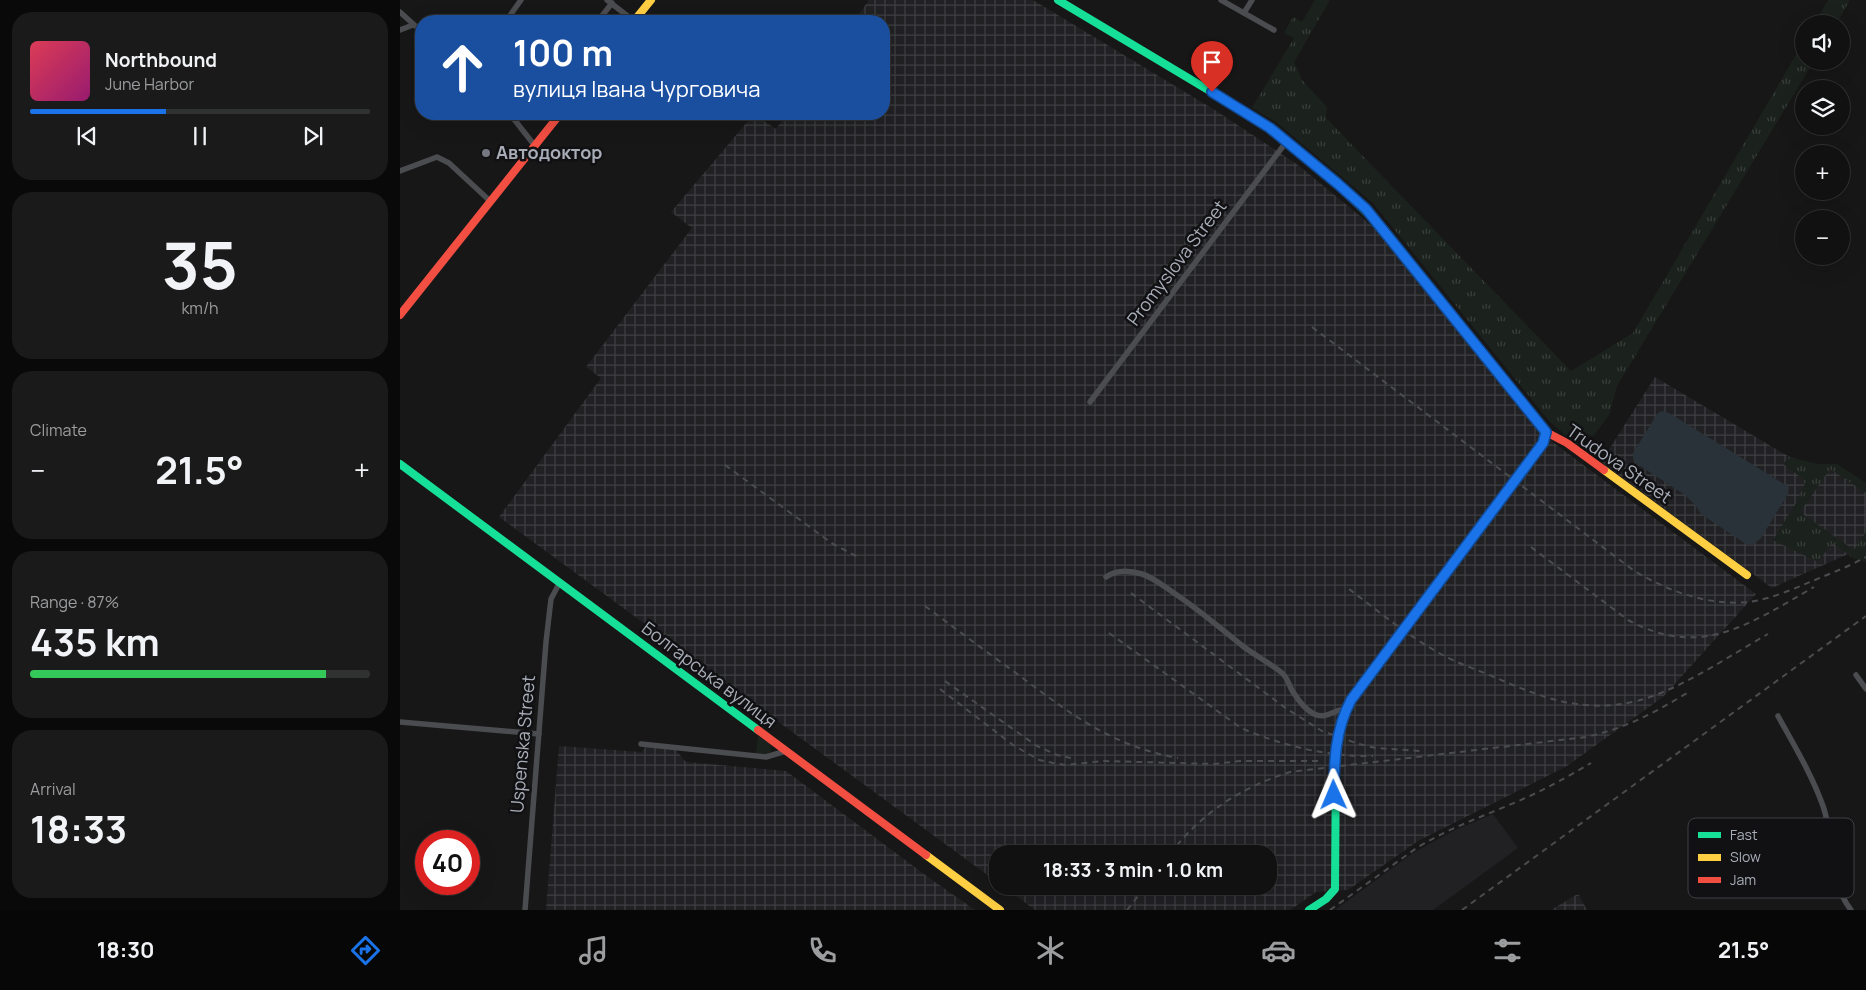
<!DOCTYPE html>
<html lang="en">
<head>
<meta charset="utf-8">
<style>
  body { margin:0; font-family:Manrope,sans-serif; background:#1a1a1a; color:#f1f3f6; height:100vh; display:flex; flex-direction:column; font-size:19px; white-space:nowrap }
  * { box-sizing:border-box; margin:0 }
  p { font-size:16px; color:#9c9d9f }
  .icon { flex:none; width:28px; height:28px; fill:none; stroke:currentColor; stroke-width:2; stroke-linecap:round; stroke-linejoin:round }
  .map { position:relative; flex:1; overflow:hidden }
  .drawer { display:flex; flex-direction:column; gap:12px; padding:12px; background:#090909; width:400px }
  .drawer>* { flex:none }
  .banner { position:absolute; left:15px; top:15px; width:475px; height:105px; border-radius:20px; box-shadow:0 5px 20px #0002,0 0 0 1px #303131; background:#1a4fa0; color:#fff; overflow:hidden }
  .controls { position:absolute; left:1395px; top:15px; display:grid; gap:10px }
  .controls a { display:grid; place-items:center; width:55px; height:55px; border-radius:50%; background:#111; box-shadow:0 5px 20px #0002,0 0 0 1px #303131; font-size:25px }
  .speed { position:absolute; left:15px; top:830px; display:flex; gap:10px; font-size:25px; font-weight:700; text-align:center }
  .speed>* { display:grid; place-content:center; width:65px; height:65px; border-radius:50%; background:#111; box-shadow:0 5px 20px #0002,0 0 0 1px #303131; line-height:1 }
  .speed .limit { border:8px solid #d22; background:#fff; color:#111 }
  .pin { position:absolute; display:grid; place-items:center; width:42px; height:42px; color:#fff; margin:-51px -21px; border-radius:50% 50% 50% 0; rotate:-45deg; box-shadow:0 0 5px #0007 }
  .pin .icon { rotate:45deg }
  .me { position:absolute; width:55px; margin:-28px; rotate:359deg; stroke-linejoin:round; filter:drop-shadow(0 0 4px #0008) }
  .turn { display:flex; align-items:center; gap:18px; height:105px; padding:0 15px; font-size:22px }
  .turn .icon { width:65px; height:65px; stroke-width:2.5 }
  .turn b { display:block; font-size:35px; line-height:42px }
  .big { font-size:38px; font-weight:700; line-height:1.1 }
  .drawer .widget { flex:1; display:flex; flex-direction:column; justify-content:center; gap:8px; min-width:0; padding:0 18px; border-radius:20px; background:#1a1a1a }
  .drawer .dial { align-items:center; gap:0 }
  .dial b { font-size:65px; line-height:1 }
  .song { display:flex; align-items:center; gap:15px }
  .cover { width:60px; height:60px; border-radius:8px; background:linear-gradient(135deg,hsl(350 70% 55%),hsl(320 70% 35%)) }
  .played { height:5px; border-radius:2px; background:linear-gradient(90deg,#1a73e8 40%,#303131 40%) }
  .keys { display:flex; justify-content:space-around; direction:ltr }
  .heat { display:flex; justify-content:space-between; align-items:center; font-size:28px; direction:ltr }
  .charge { height:8px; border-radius:4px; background:linear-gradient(90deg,#34c759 87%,#303131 0) }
  .trip { position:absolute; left:589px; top:845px; width:288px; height:50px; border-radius:20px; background:#111; box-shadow:0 5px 20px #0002,0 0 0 1px #303131; font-weight:700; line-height:50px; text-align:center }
  .tabs { display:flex; height:80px; justify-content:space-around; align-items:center; background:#070707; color:#9c9d9f }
  .tabs .icon { width:35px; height:35px }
  .tabs .on { color:#1a73e8 }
  .tabs b { font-size:22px; color:#f1f3f6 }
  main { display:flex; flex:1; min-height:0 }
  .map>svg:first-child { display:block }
  .built { fill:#212124 }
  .industrial { fill:url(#industrial-grid) }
  .grass { fill:url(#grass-tufts) }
  .water { fill:#2a3239 }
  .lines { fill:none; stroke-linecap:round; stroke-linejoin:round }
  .street { stroke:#4b4c50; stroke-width:5.5 }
  .fast { stroke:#16e098; stroke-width:8 }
  .slow { stroke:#ffcf43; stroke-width:8 }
  .jam { stroke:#f24e42; stroke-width:8 }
  .rail { stroke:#4b4c4f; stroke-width:2; stroke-dasharray:6 5; stroke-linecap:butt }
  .route-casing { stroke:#114b97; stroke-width:12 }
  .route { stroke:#1a73e8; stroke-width:9 }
  .poi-dot { fill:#757880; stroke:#111113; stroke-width:2 }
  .labels { text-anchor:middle; stroke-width:5; stroke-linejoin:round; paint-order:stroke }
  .poi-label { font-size:18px; font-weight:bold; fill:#a8adb8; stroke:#111113; text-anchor:start }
  .street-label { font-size:18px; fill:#a8adb8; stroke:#111113 }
  .key { fill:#111113; stroke:#3e4045; stroke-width:1 }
  .key-label { font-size:14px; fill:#a8adb8 }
</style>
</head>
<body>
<main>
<section class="drawer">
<div class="widget">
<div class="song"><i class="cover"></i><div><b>Northbound</b><p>June Harbor</p></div></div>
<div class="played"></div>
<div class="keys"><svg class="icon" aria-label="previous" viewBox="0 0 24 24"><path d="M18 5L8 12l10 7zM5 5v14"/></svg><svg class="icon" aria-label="pause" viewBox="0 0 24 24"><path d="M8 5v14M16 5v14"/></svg><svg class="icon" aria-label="next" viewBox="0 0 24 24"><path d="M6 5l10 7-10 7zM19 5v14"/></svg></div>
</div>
<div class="widget dial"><b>35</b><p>km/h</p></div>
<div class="widget"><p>Climate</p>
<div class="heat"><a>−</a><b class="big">21.5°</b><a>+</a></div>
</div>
<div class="widget"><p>Range · 87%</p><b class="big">435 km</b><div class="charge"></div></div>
<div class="widget"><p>Arrival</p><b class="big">18:33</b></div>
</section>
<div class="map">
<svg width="1466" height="910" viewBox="0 0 1466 910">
  <defs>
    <pattern id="industrial-grid" width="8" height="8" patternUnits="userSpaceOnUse" patternTransform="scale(1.25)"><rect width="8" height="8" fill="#212124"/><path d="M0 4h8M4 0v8" fill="none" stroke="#3e3f42"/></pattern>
    <pattern id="grass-tufts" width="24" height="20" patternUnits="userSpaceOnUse" patternTransform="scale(1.25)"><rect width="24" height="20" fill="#1b211c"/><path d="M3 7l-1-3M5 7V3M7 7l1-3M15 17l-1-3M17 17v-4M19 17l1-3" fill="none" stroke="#393f3b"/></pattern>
  </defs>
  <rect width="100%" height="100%" fill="#171717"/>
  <path class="built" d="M1093 814 1118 848 1033 910H935L1013 853 1055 830Z"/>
  <g class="industrial">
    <path d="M469 0H633L818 112 898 165 977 230 1138 431 1356 594 1263 697 1167 766 1018 841 948 890 916 892 890 910H635L603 886H868V854H598L597 882 99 517 201 378 186 367 292 228 271 212 354 114 376 129 387 114H484V21H454Z"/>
    <path d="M1255 377 1386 455 1417 467 1436 466 1466 486V537L1455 551 1372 588 1201 462Z"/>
    <path d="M159 746 242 752 246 746 276 750 286 762 386 771 528 877 575 910H146Z"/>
    <path d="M1176 895H1179L1187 910H1151Z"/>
  </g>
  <g class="grass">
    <path d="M915 0H930L894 62 902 80 927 107 926 118 1171 371 1233 333 1404 41V61H1414L1217 386 1209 415 1194 435 1169 438 1150 422 973 203 876 122 852 108 894 38 884 33 893 17 902 22Z"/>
    <path d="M1428 0H1450L1436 24H1414Z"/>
    <path d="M1389 457 1418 464H1437L1466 483V493L1430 469 1400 512 1454 550 1466 532V562L1453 558 1432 543 1418 562 1373 540 1396 503 1406 481 1383 464Z"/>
    <path d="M358 736 370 743 371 752 365 755 356 753Z"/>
  </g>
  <path class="water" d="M1261 411 1269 413 1389 487 1388 494 1361 538 1354 544H1346L1301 514 1296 506 1285 495 1237 464 1233 459V453L1257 414Z"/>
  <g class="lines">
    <g class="street">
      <path d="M207 0 234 21"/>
      <path d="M821 0 874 30"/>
      <path d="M0 12 21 31"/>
      <path d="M844 13 852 0"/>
      <path d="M106 21 121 0"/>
      <path d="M198 21 212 3"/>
      <path d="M0 30 13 25"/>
      <path d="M110 114 135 146"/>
      <path d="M0 171 37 157 49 163 90 201"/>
      <path d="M690 402 887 141"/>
      <path d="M706 577C717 569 729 570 742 574 752 577 762 585 771 591 797 608 820 628 844 647 856 656 870 663 882 673 888 678 889 686 893 692 898 700 906 710 914 714 927 720 934 709 946 709"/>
      <path d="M1456 675 1466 689"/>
      <path d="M1378 716C1394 745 1412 775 1423 806 1435 840 1428 881 1451 910"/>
      <path d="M0 722 139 734"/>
      <path d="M241 744 366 757 386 751"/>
      <path d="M125 910 146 642 151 599 160 582"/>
    </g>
    <g class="fast">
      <path d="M658 0 845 112 902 153 938 184 971 217 1038 298"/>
      <path d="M0 464 358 730"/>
      <path d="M909 910 926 899 935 889 936 753 941 726 951 700 1143 443 1146 432"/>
    </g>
    <g class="slow">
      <path d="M234 21 251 0"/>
      <path d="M1204 470 1347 575"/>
      <path d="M526 855 600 910"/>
    </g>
    <g class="jam">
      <path d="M1038 298 1146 432 1167 443 1204 470"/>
      <path d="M0 315 160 114"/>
      <path d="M358 730 526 855"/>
    </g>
    <g class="rail">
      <path d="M912 327 1233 570C1267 591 1308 606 1349 602 1370 599 1391 590 1410 582 1429 574 1448 567 1466 557"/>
      <path d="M325 465 433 544 460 558"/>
      <path d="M1131 547 1228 620C1301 660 1351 623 1414 587"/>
      <path d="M949 589C978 611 1007 635 1039 653 1056 663 1076 669 1094 677 1143 698 1183 714 1237 701 1280 690 1329 656 1368 634"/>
      <path d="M731 593 887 709 922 731 959 744 976 748 1020 751"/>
      <path d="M525 606C556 629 588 653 620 676 672 715 712 746 778 758"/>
      <path d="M709 633 841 728C883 746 928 757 973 756"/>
      <path d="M545 681 637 746 657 755 675 759"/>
      <path d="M540 689 613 745 639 760 653 763 665 765 703 761 814 764 840 761H921"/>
      <path d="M770 854C801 813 842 787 890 772L1186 737C1224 729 1254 713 1287 693"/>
      <path d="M727 910 746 886"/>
      <path d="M930 910 1018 847C1051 827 1087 815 1123 799 1146 789 1169 776 1191 763"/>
      <path d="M1062 910 1466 616"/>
    </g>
  </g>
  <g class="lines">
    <defs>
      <path id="route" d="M812 92 870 128 938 184 966 209 1146 432 1143 443 951 700C935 730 934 762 934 795"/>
    </defs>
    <use href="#route" class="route-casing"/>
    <use href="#route" class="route"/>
  </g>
  <circle class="poi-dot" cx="86" cy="153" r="5"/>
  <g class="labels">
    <g class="poi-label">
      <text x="96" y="159">Автодоктор</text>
    </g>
    <g class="street-label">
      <text transform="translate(777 263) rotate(-53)" y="6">Promyslova Street</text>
      <text transform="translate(1219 464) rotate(35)" y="6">Trudova Street</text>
      <text transform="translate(309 675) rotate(37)" y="6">Болгарська вулиця</text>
      <text transform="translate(123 744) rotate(-85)" y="6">Uspenska Street</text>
    </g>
  </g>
  <rect x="1288" y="818" width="166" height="80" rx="8" class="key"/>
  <rect x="1298" y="832" width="23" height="6" fill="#16e098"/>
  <rect x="1298" y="854" width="23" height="7" fill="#ffcf43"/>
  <rect x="1298" y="877" width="23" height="6" fill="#f24e42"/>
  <g class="key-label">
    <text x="1330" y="840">Fast</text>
    <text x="1330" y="862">Slow</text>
    <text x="1330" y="885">Jam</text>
  </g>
</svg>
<div class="controls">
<a><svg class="icon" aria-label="sound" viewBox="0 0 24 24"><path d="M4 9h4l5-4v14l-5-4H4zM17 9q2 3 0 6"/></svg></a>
<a><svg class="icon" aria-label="layers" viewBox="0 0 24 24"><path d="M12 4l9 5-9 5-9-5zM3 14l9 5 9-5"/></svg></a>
<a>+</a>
<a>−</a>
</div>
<div class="speed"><div class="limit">40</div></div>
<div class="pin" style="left:812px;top:92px;background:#d93025"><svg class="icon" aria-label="arrive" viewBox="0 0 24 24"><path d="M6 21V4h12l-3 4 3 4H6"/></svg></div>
<svg class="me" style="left:934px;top:795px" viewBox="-20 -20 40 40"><path d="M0-17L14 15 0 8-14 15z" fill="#1a73e8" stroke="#fff" stroke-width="4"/></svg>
<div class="trip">18:33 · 3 min · 1.0 km</div>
<div class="banner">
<div class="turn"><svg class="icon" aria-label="ahead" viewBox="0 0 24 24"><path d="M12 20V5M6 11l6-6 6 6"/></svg><div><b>100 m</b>вулиця Івана Чурговича</div></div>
</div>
</div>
</main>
<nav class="tabs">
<b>18:30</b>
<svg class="icon on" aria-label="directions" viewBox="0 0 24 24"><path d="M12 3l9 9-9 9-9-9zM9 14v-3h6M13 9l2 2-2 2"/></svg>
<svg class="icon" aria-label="music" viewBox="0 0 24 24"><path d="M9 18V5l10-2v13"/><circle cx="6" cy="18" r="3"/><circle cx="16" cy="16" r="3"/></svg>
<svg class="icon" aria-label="phone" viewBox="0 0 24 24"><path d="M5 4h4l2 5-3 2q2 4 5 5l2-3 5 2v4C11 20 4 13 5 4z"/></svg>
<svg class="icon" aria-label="climate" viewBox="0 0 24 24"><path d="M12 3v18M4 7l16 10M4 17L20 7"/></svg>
<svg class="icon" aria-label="car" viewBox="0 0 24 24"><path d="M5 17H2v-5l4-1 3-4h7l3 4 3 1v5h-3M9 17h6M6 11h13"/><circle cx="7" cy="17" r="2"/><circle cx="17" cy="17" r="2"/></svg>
<svg class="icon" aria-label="filters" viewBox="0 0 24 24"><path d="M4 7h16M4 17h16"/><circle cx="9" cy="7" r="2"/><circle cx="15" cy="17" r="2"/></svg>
<b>21.5°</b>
</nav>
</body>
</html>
